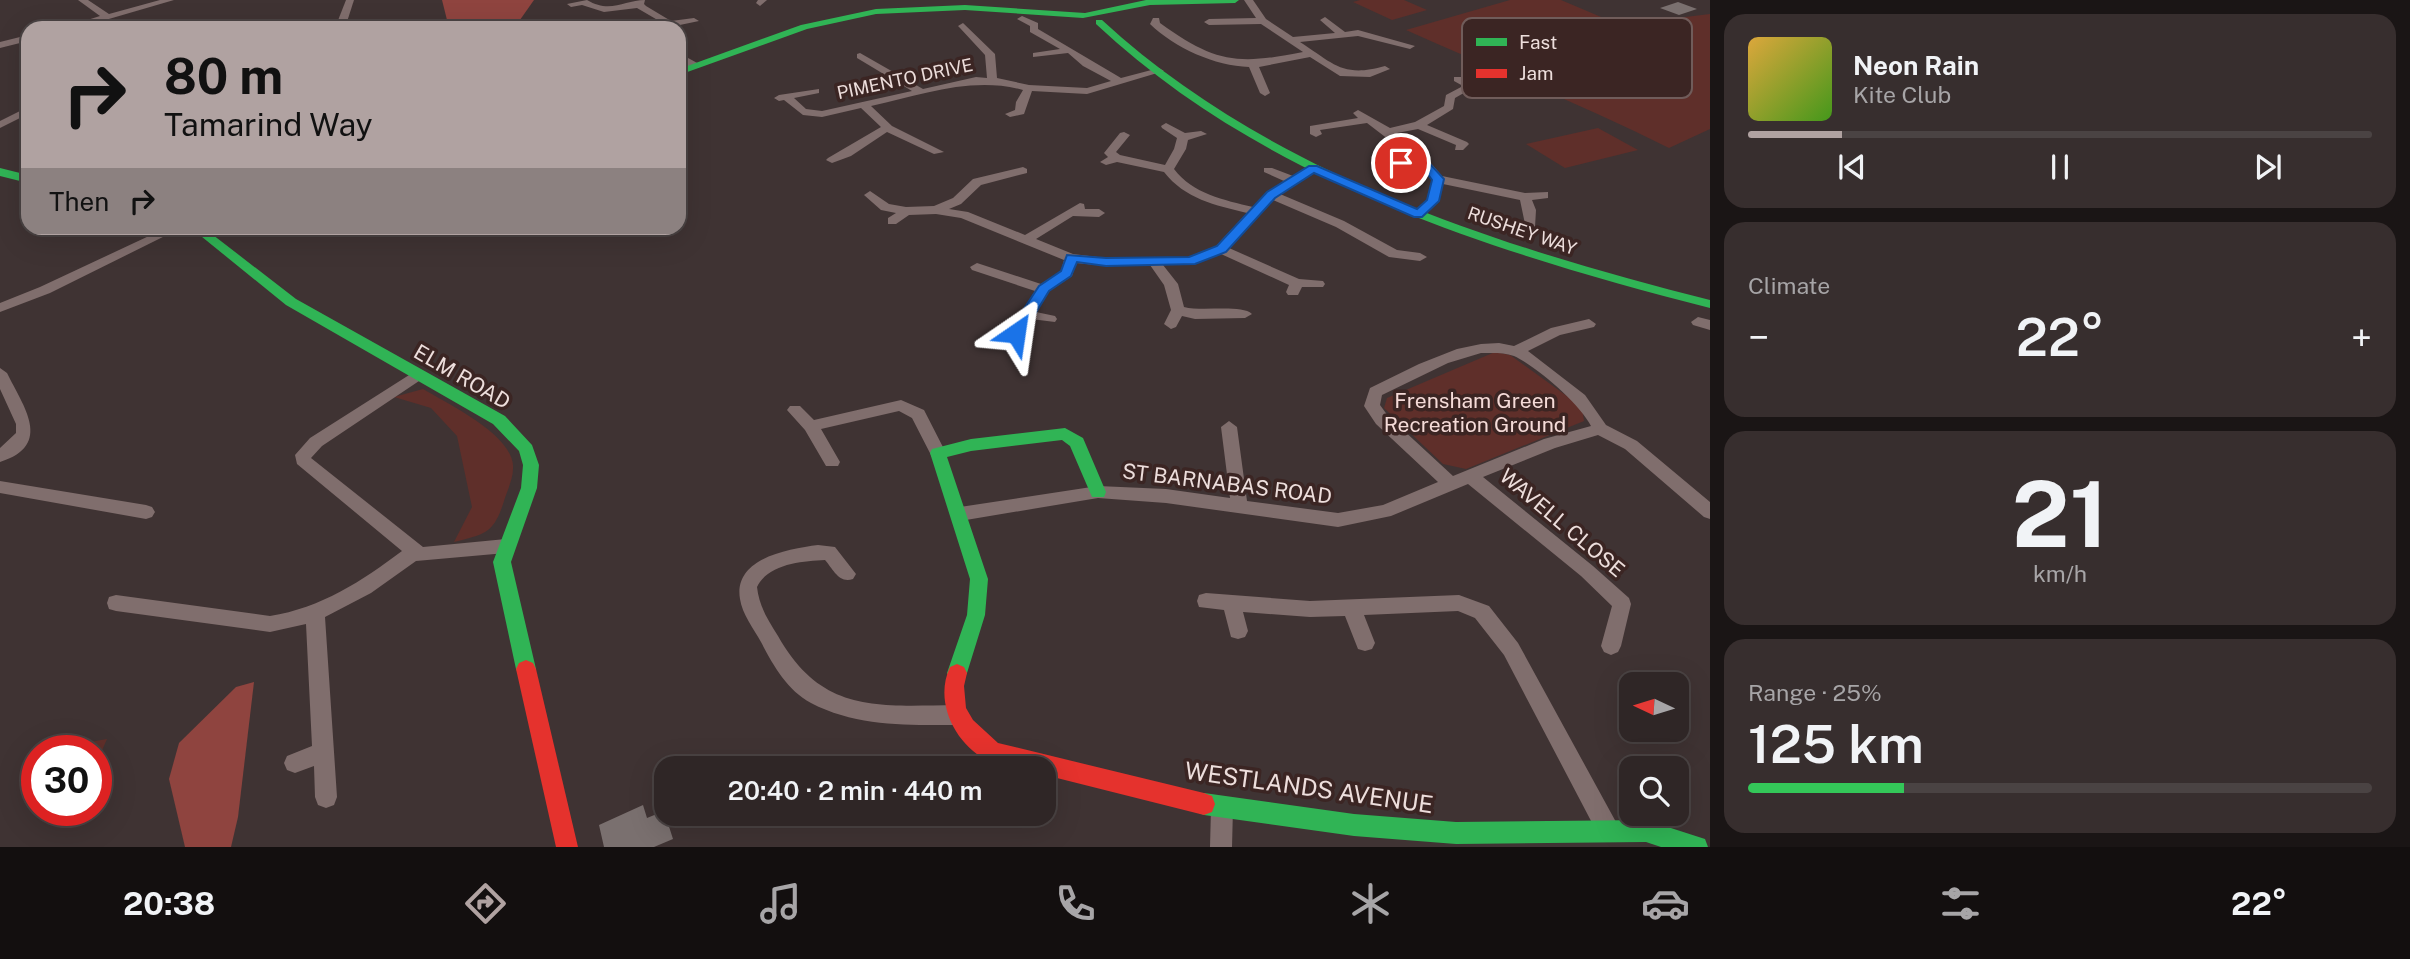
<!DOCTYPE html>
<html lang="en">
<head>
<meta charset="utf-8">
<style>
  body { margin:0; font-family:"Public Sans",sans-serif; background:#372e2e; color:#f1f3f6; height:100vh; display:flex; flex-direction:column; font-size:26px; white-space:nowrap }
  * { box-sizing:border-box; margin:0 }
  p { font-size:23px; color:#a7a5a7 }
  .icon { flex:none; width:38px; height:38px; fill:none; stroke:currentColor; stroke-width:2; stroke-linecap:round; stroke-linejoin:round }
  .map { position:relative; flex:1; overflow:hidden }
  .drawer { display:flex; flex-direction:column; gap:14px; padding:14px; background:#1a1515; width:700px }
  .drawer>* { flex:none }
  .hud { position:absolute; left:21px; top:21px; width:665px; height:214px; border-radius:21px; box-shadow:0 7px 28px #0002,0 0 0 2px #4a4343; background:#b0a2a1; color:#111; overflow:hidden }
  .needle { width:46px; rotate:274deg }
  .tools { position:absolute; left:1619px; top:672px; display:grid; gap:14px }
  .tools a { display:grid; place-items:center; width:70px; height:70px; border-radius:14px; background:#2f2626; box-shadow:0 7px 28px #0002,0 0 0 2px #4a4343; font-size:35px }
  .speed { position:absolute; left:21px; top:735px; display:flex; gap:14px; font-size:35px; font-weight:700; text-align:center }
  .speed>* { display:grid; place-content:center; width:91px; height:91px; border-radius:50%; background:#2f2626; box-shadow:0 7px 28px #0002,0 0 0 2px #4a4343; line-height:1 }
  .speed .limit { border:10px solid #d22; background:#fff; color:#111 }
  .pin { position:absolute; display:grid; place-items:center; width:60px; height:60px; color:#fff; margin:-30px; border:4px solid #fff; border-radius:50%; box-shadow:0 2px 7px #0007 }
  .me { position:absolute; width:77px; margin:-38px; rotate:32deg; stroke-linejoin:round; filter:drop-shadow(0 0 5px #0008) }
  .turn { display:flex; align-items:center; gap:24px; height:147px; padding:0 28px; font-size:32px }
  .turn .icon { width:91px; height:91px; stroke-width:2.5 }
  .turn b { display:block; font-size:49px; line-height:60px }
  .then { display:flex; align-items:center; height:66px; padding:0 28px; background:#0003; gap:14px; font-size:26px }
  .big { font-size:52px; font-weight:600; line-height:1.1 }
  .drawer .card { flex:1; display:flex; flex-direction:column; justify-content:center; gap:10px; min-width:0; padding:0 24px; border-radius:21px; background:#372e2e }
  .drawer .dial { align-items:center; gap:0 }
  .dial b { font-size:91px; line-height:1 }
  .song { display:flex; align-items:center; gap:21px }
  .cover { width:84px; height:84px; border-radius:10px; background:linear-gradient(135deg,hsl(40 70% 55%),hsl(100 70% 35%)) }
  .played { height:7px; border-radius:4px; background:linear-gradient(90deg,#b0a2a1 15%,#4a4343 15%) }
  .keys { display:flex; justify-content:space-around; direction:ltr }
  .heat { display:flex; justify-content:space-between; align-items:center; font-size:38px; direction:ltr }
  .charge { height:10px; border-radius:5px; background:linear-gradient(90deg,#34c759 25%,#4a4343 0) }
  .trip { position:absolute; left:654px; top:756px; width:402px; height:70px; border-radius:21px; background:#2f2626; box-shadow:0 7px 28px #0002,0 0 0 2px #4a4343; font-weight:600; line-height:70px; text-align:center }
  .tabs { display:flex; height:112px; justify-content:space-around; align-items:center; background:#130f0f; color:#a7a5a7 }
  .tabs .icon { width:49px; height:49px }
  .tabs .active { color:#b0a2a1 }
  .tabs b { font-size:32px; color:#f1f3f6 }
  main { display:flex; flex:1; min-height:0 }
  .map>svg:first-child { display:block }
  .green { fill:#5f2f2a }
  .forest { fill:#8f443f }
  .building { fill:#7a706f }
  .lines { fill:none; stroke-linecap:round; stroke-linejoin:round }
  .street { fill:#806e6d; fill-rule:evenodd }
  .fast { fill:#30b455; fill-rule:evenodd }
  .jam { fill:#e5322d; fill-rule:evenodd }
  .route { fill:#1a73e8; stroke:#114b97; stroke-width:2 }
  .labels { text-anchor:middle; stroke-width:7; stroke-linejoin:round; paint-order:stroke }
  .far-street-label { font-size:18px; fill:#eddedc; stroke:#3b2523 }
  .street-label { font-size:21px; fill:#eddedc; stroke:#3b2523 }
  .park-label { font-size:21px; fill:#f5dbd8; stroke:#3b2523 }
  .near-street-label { font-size:24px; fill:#eddedc; stroke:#3b2523 }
  .key { fill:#3b2523; stroke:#705c5a; stroke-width:2 }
  .key-label { font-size:19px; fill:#eddedc }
</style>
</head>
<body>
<main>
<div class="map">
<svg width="1710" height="847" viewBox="0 0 1710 847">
  <rect width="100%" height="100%" fill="#3f3333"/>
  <g class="green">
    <path d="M1360 0H1404L1427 10 1392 20 1353 2Z"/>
    <path d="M1510 0H1561L1620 25 1710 14V129L1669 148C1583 105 1493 69 1406 30Z"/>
    <path d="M1598 128 1638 150 1565 168 1526 144Z"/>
    <path d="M1495 352 1510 355 1582 407 1584 421 1466 469 1443 464 1384 408 1387 398Z"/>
    <path d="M423 389C448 404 516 436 513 469 513 479 507 491 504 501 494 533 486 534 454 542L472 507 457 436 431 408 394 397Z"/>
    <path d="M107 739 96 764V751H37Z"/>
  </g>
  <g class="forest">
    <path d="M442 0H534L515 27 449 28Z"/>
    <path d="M254 682 238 817 231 847H185L169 779 179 743 236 687Z"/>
  </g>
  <g class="building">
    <path d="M1678 2 1697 9 1679 15 1660 8Z"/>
    <path d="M643 805 647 818 664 811 673 839 654 847H604L599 825Z"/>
  </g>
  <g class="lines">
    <g class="street">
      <path d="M78 0H88L109 14 160 0H174L78 28H62L100 16Z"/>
      <path d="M346 0H354L345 28H335Z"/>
      <path d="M587 0C610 14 625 0 645 0L644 4 646 6 671 21 694 18 699 21 675 26 676 28H666L661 22 637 8 604 12 582 5 571 7 567 4Z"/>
      <path d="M758 0H767L760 6 756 3Z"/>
      <path d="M1244 0H1253L1266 19 1293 37 1335 33 1320 20 1325 17 1345 32 1358 30 1415 46 1410 49 1358 36 1300 42C1334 64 1343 78 1385 66L1390 69 1370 77 1340 76 1310 57 1259 67 1270 93 1265 96 1260 93 1249 67C1215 66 1175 48 1150 24L1153 18H1159L1160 23C1215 63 1238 65 1303 52L1261 24 1209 25 1204 22 1209 19 1256 18Z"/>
      <path d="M1022 16 1038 23V29L1121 78 1159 68 1164 71 1087 94 1032 91 1024 114 1010 117 1005 114 1015 110 1016 102 1023 90C972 76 921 95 871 106L892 126 944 152 934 154 887 132 851 156 832 163 826 160 828 158 881 127 861 108 822 117 803 115 784 100 779 101 774 98 779 95 819 89V93L794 98 806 109 822 111 912 91 857 58V54L860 53 923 89 976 77 987 78 985 55 960 28 958 26 963 23 995 54 997 78 1029 85 1087 88 1111 81 1083 66 1068 53 1033 57V53L1060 49 1030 32V26L1017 19Z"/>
      <path d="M28 35V41L0 48V42Z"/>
      <path d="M679 53 699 64V68H691L679 60Z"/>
      <path d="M1454 77H1462L1476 86 1455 98 1453 109 1427 125 1467 142 1469 144 1463 150H1455L1456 145 1418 129 1397 133 1424 155 1442 176 1525 193 1548 192V198L1532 200 1536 210 1535 227 1531 228 1525 224 1520 200 1443 184 1439 201 1422 217H1414V211L1427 200 1432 179 1416 162 1397 165V161L1410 156 1367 123 1320 130 1322 134 1316 137 1310 134V126L1358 118 1353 113 1358 110 1390 128 1415 122 1444 106 1446 95 1463 86 1454 81Z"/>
      <path d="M28 107V114L0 128V121Z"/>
      <path d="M1166 123 1185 133 1201 131 1207 134 1188 140 1186 149 1174 169C1193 194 1224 200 1253 207L1267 192 1284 181 1264 172V168H1272L1293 176 1309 166H1317V170L1280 194 1344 221 1397 250 1420 253 1427 257 1420 261 1389 257 1336 227 1273 200 1229 248 1299 279 1323 281 1325 284 1323 287H1302L1298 295H1288L1286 292 1289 285 1221 254 1190 265H1163L1178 284 1184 307C1202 312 1241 304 1252 314L1245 318 1195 319 1182 316 1176 327 1171 329 1164 324 1171 310 1164 285 1150 265 1106 266 1076 263 1072 276 1048 292 1036 312 1055 316 1057 319 1055 322 1031 319 1021 336 1016 338 1009 333 1035 291 972 270 970 267 977 263 1041 284 1061 271 1064 260 961 218 936 214 909 215 896 224H888V218L896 213 881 210 864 195 870 191 889 204 906 207 934 206 953 198 973 179 1023 167 1027 169V173L981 185 961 204 949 209 968 212 1025 235 1080 203 1084 204 1085 209H1099L1105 213 1099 217 1073 216 1036 239 1073 254 1106 258 1188 257 1216 246 1247 213C1215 205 1185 199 1164 172L1117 162 1106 165 1100 162 1108 157 1104 153 1120 133 1124 132 1130 135 1116 152 1120 155 1165 165 1174 149 1177 138 1162 128 1161 126Z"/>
      <path d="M166 228H181L50 293 0 312V303L40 287Z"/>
      <path d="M1698 317 1710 320V330L1693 325 1691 322Z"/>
      <path d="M1589 319 1596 324 1594 327 1560 335 1528 351 1585 395 1606 425 1637 441 1710 502V519L1704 517 1625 449 1598 435 1555 448 1483 477 1593 566 1629 598 1631 604 1621 646 1618 652 1611 655 1604 652 1601 646 1612 606 1581 576 1468 484 1391 516 1338 527 1166 503 1098 498 960 521 954 519 951 514 954 509 960 507 1098 486 1166 489 1230 498 1221 427 1229 421 1237 427 1247 501 1338 513 1383 505 1438 482 1376 424 1364 406 1370 388 1419 364 1457 349 1481 344 1499 343 1514 346 1551 328ZM1481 353C1492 353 1503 352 1514 356 1536 366 1580 404 1591 426L1544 439 1453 476 1388 416 1380 405 1382 395 1448 363Z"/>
      <path d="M0 368 7 373C23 406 54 445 0 462V448L16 433V424L0 389Z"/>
      <path d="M417 370 422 371 424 375 422 379 322 446 311 458 423 547 506 539 512 541 515 546 512 551 506 553 416 561 371 593 325 617 337 797 334 805 326 808 318 805 315 797 314 766 295 773 287 770 284 763 287 756 312 746 306 624 270 632 116 611 109 609 107 603 109 597 116 595 270 616C321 608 362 581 402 551L297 464 295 455 310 438Z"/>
      <path d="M901 400 924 410 946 453 944 457H932L912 418 899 411 821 429 840 462 838 466H826L805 430 787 410 790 406H800L814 420Z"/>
      <path d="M0 481 146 505 152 507 155 512 152 517 146 519 0 493Z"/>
      <path d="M818 545 835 547 856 574 853 579C839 584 833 569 825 560 802 561 768 564 757 587 759 606 768 620 778 636 822 714 878 706 957 705L964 708 967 715 964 722 957 725C907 725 857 727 811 703 787 690 773 665 761 642 754 629 742 614 740 599 733 558 788 549 818 545Z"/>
      <path d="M1206 593 1310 601 1459 595 1489 606 1518 643 1616 822 1619 830 1616 838 1608 841 1600 838 1504 655 1475 618 1458 611 1364 615 1375 643 1372 649 1365 651 1358 649 1345 616 1310 617 1243 612 1248 631 1245 637 1238 639 1231 637 1224 610 1199 607 1197 601 1199 595Z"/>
      <path d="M1222 797 1230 800 1233 808 1232 847H1210L1211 808 1214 800Z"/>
    </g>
    <g class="fast">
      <path d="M1146 0H1239L1235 3 1150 5 1083 18 965 10 876 14 807 29 679 75V69L801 25 876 9 965 5 1085 13Z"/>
      <path d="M1096 20H1102C1268 173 1496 246 1710 300V308C1493 252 1263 181 1096 24Z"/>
      <path d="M0 168 28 175V183L0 176Z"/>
      <path d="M191 228H204L296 299 505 416 532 445 539 465 537 488 511 562 536 669 533 675 526 678 519 675 516 669 493 562 521 488 523 465 519 451 493 424 286 305Z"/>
      <path d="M1065 428 1083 438 1106 492 1104 497H1092L1070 446 1062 440 971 451 947 457 988 579 985 615 967 673 964 679 957 682 950 679 947 673 967 615 970 579 930 453 932 449 971 439Z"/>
      <path d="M1204 793 1354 814 1456 822 1646 820 1705 839 1708 847H1661L1646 842 1456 844 1354 836 1204 815 1196 812 1193 804 1196 796Z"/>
    </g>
    <g class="jam">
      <path d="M526 660 533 663 536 669 578 847H556L516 669 519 663Z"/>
      <path d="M957 664 964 667 967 673 964 686 966 708 973 720 998 743 1204 793 1212 796 1215 804 1212 812 1204 815 1045 775V768C1026 768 1003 769 986 760 954 742 934 701 950 667Z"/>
    </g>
  </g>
  <path class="route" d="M1420 153 1444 179 1439 201 1422 217H1414L1314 173 1275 198 1226 252 1195 264 1106 266 1077 262 1071 276 1049 291 1021 337H1011L1008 333 1039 286 1061 271 1067 255 1106 258 1189 257 1217 246 1267 192 1309 166H1317L1417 209 1427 200 1432 180 1418 161 1401 167 1395 163Z"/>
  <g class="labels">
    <g class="far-street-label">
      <text transform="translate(905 79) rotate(-12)" y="6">PIMENTO DRIVE</text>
      <text transform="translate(1522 231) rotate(19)" y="6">RUSHEY WAY</text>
    </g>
    <g class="street-label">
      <text transform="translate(462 377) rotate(30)" y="7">ELM ROAD</text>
      <text transform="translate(1227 484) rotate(7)" y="7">ST BARNABAS ROAD</text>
      <text transform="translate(1562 523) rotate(40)" y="7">WAVELL CLOSE</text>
    </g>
    <g class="park-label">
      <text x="1475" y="408">Frensham Green<tspan x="1475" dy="24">Recreation Ground</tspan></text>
    </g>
    <g class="near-street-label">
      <text transform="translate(1309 788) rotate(8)" y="8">WESTLANDS AVENUE</text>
    </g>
  </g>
  <rect x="1462" y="18" width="230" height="80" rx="10" class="key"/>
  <rect x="1476" y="38" width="31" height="8" fill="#30b455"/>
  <rect x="1476" y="69" width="31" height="9" fill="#e5322d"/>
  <g class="key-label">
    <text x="1519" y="49">Fast</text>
    <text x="1519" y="80">Jam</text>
  </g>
</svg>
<div class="tools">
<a><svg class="needle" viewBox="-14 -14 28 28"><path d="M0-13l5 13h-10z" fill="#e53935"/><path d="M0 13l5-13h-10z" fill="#a7a5a7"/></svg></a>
<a><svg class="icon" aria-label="search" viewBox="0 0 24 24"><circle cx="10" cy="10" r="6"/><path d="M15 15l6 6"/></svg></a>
</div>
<div class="speed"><div class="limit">30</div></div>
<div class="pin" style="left:1401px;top:163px;background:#d93025"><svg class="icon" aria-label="arrive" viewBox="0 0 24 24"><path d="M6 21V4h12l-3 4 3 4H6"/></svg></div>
<svg class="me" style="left:1016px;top:333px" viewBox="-20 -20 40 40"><path d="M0-17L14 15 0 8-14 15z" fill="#1a73e8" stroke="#fff" stroke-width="4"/></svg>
<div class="trip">20:40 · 2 min · 440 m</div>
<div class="hud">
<div class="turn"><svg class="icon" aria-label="right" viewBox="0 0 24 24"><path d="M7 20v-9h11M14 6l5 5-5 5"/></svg><div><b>80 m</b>Tamarind Way</div></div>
<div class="then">Then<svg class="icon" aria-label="right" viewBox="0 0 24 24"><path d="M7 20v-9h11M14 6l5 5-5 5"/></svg></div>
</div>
</div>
<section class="drawer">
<div class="card">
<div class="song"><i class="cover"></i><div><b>Neon Rain</b><p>Kite Club</p></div></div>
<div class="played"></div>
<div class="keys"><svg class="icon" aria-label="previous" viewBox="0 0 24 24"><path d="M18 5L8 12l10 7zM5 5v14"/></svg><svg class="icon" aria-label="pause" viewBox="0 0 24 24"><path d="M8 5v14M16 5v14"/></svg><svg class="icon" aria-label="next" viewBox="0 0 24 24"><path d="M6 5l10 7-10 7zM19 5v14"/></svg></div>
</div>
<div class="card"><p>Climate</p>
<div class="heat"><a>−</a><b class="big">22°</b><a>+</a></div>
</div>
<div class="card dial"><b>21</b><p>km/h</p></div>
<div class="card"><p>Range · 25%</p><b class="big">125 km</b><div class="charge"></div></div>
</section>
</main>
<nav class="tabs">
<b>20:38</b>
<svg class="icon active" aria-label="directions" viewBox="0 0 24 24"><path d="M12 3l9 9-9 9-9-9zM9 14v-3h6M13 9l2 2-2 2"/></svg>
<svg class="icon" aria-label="music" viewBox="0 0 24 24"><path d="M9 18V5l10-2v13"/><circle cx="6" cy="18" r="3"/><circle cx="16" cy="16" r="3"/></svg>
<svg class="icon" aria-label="phone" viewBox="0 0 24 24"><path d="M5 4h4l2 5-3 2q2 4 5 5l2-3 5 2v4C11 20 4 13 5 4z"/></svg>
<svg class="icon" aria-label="climate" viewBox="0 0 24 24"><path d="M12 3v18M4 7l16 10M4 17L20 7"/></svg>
<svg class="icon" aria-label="car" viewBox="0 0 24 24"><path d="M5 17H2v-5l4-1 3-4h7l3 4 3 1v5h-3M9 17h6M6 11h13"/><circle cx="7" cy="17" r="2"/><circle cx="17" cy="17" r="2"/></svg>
<svg class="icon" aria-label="filters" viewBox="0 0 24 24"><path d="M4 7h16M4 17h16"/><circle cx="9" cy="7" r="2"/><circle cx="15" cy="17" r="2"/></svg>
<b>22°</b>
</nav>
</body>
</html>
